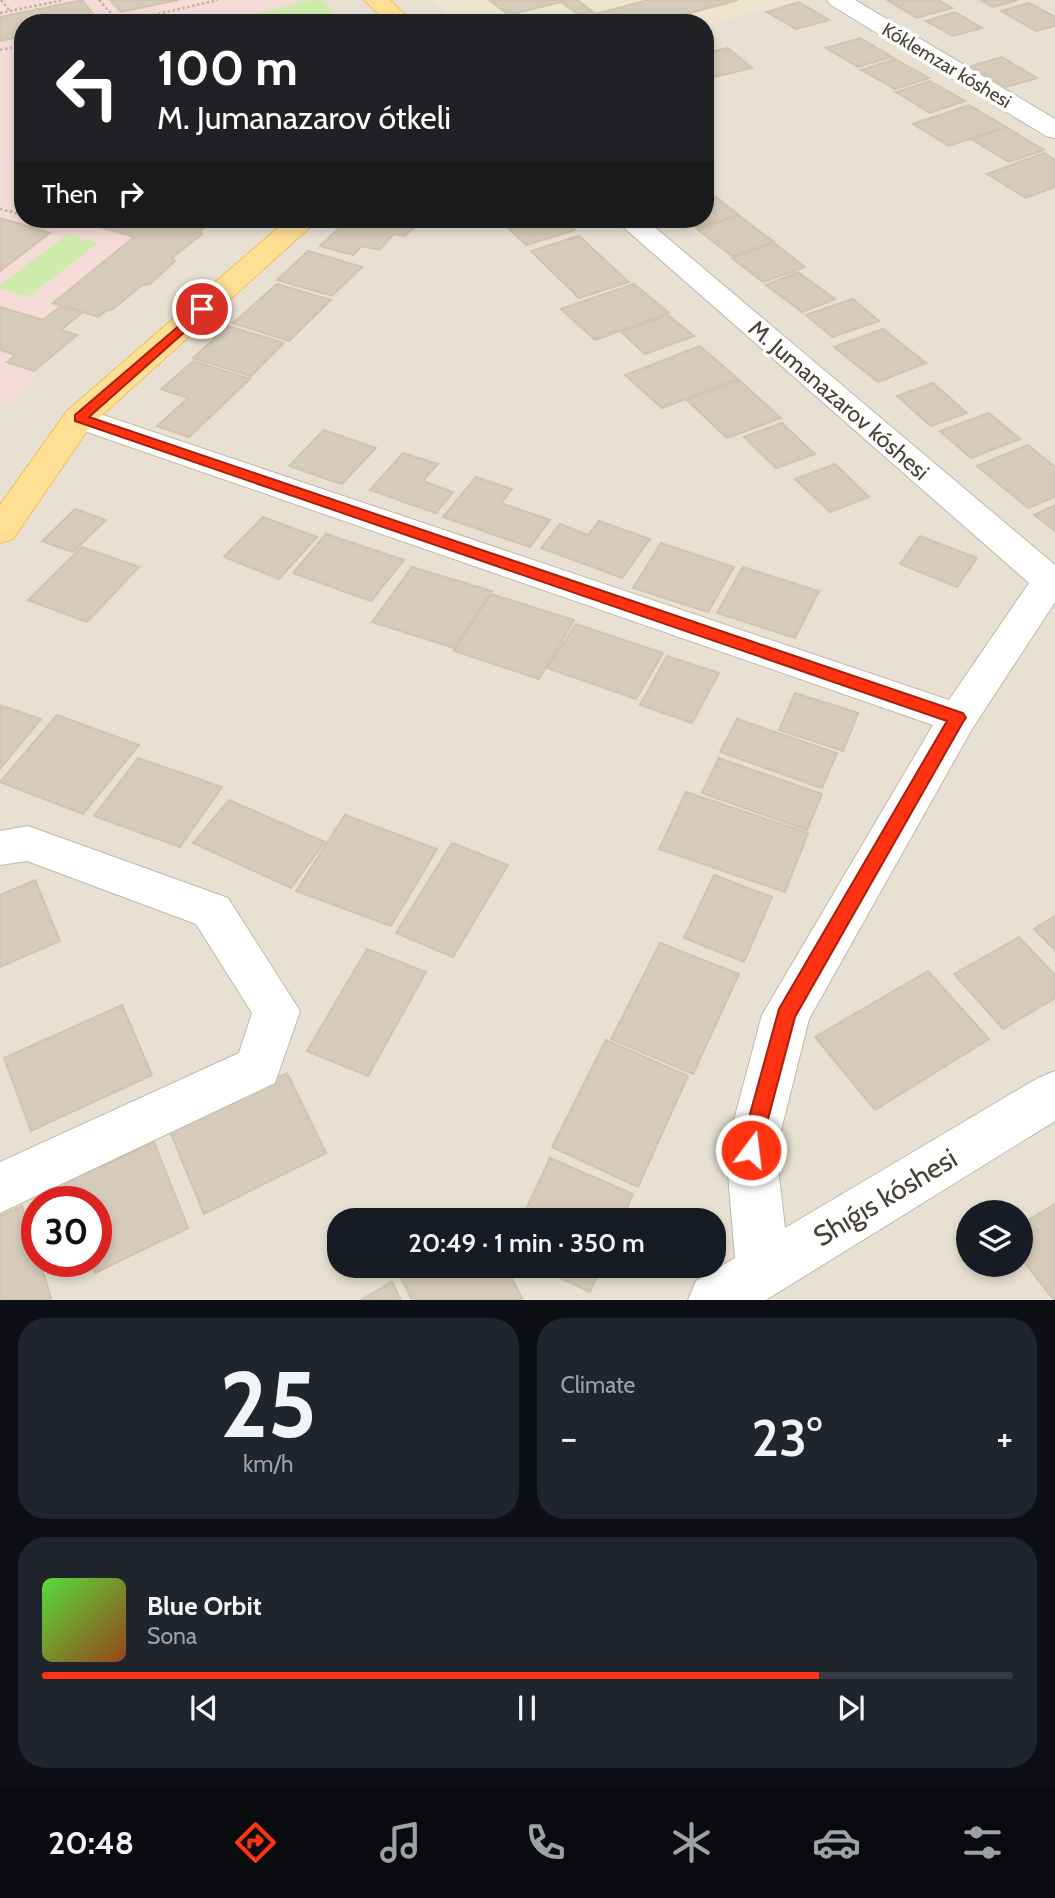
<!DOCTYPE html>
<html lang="en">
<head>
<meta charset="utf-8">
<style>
  body { margin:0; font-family:Cabin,sans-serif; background:#20242c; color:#f1f3f6; height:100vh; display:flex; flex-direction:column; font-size:26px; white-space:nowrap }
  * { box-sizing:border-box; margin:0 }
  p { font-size:23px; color:#9ea1a6 }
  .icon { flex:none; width:38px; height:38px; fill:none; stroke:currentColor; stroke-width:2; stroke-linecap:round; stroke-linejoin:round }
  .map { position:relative; height:1300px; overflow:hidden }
  .details { display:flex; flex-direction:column; gap:18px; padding:18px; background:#0d0f14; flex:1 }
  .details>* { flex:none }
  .top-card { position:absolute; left:14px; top:14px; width:700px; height:214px; border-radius:28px; box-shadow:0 4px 10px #0003; background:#202124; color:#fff; overflow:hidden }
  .tools { position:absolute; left:956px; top:1200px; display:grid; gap:14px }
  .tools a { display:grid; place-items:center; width:77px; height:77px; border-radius:50%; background:#171b24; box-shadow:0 4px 10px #0003; font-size:35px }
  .speed { position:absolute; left:21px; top:1186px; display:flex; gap:14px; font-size:35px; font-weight:700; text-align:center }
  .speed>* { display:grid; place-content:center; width:91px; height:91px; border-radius:50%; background:#171b24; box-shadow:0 4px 10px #0003; line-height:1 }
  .speed .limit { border:10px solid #d22; background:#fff; color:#111 }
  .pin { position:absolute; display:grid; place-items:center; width:60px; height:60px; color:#fff; margin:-30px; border:4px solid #fff; border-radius:50%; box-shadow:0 2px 7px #0007 }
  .me { position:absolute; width:77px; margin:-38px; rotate:15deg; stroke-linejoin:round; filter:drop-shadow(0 0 5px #0008) }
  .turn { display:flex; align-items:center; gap:24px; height:147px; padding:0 28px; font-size:32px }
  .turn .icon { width:91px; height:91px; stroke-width:2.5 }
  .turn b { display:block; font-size:49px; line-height:60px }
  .then { display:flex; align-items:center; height:66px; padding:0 28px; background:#0003; gap:14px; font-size:26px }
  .big { font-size:52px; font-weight:600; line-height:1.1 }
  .details .tile { flex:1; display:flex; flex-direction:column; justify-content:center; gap:10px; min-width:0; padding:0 24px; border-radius:28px; background:#20242c }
  .details .dial { align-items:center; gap:0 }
  .dial b { font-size:91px; line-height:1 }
  .song { display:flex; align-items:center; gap:21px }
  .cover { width:84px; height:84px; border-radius:10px; background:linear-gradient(135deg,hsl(110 70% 55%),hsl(20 70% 35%)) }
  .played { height:7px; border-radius:4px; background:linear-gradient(90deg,#ff3312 80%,#363941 80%) }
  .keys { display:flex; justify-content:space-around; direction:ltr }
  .heat { display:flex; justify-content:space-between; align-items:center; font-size:38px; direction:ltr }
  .details .tiles { flex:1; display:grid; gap:18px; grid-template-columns:1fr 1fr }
  .tile:last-child { grid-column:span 2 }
  .trip { position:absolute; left:327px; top:1208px; width:399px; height:70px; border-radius:28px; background:#171b24; box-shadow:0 4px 10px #0003; font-weight:600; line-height:70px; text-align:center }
  .menu { display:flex; height:112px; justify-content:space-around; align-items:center; background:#090b0e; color:#9ea1a6 }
  .menu .icon { width:49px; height:49px }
  .menu .current { color:#ff3312 }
  .menu b { font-size:32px; color:#f1f3f6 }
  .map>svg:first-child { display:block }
  .residential { fill:#e8e1d3; fill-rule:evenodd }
  .education { fill:#eee5cf }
  .medical { fill:#f5dcd8 }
  .green { fill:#cfebac }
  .building { fill:#d6cbba; stroke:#d1c3ad; stroke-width:2 }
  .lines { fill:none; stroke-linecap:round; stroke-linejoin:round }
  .minor-casing { stroke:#c0b7a8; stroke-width:2 }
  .major-casing { stroke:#ebbf5d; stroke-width:2 }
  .path { stroke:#c3b398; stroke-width:2.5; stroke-dasharray:2.5 2.5; stroke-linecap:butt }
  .minor { fill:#fff; fill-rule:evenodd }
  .major { fill:#ffdf94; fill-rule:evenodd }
  .route { fill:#ff3312; stroke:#a6210c; stroke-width:2 }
  .labels { text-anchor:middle; stroke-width:7; stroke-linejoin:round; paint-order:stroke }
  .far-street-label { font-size:19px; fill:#474035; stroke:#fff }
  .street-label { font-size:23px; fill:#474035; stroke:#fff }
  .near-street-label { font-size:28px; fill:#474035; stroke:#fff }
</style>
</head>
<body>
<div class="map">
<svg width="1055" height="1300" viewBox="0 0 1055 1300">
  <rect width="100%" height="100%" fill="#f4efe6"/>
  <path class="residential" d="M0 0H1055V1299L0 1300ZM23 23H705V219H23ZM37 1202H96V1262H37ZM968 1213H1020V1265H968ZM340 1220H714V1265H340Z"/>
  <path class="education" d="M432 0H796L797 1 705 26V23H458Z"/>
  <path class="medical" d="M0 0H301L207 23H23V219H219L201 231 202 234 173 258 175 261 150 284 142 285 113 309 106 311 98 317 82 312 62 329 77 335 34 371V380L0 408Z"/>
  <g class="green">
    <path d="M313 0H322L332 11 314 23H219Z"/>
    <path d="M68 234 98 243 28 297 0 288V285Z"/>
  </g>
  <g class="building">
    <path d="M82 0 98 20 84 23H23V36L0 41V17Z"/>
    <path d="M110 0H178L121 12Z"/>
    <path d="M489 0H577L596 14 648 0H738L653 23H560L582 17 561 2 509 15Z"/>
    <path d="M887 0H938L952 8 917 18Z"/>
    <path d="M980 0H1018L993 7Z"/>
    <path d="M799 2 829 20 796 29 767 12Z"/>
    <path d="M1029 3 1055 17V26L1036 31 1001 11Z"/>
    <path d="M955 12 982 28 953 36 926 21Z"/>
    <path d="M860 38 892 57 858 67 826 48Z"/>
    <path d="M728 48 752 68 714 77 705 70V53Z"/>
    <path d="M1002 57 1037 78 1006 87 971 66Z"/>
    <path d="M895 59 929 78 895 89 861 70Z"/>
    <path d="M930 81 965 101 930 113 896 92Z"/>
    <path d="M969 105 1006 127 949 146 913 124Z"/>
    <path d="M1006 127 1044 150 1009 162 971 139Z"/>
    <path d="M1044 153 1055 160V187L1026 198 987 174Z"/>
    <path d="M709 192 739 215 697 228 685 219H705V194Z"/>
    <path d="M738 215 774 242 732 256 698 230Z"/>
    <path d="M0 218 50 233 0 271Z"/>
    <path d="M83 219H196L210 223 200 231 202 234 172 258 175 261 150 284 142 285 113 309 106 311 98 317 53 303 134 237 79 221Z"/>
    <path d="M349 219H423L405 236 394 234 379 250 362 246 353 255 320 246Z"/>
    <path d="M499 219H563L575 230 526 245Z"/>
    <path d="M579 236 629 282 579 298 531 251Z"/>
    <path d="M774 243 805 267 763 282 732 258Z"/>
    <path d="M308 251 362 267 332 296 277 280Z"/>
    <path d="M798 272 835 299 802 312 766 285Z"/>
    <path d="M277 284 331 300 289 341 233 323Z"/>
    <path d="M634 284 669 313 595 340 561 309Z"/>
    <path d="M853 299 879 321 832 337 806 315Z"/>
    <path d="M61 306 83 312 61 330 77 335 34 371 7 362 15 355 0 350V307L43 320Z"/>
    <path d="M668 315 694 336 645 354 621 332Z"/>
    <path d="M228 326 284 343 251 376 193 358Z"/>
    <path d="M883 329 926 363 878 382 834 347Z"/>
    <path d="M700 346 738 379 662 408 625 375Z"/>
    <path d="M193 361 250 379 189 437 157 426 188 398 161 389Z"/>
    <path d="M739 380 781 418 727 438 687 400Z"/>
    <path d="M933 383 967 413 931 426 897 396Z"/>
    <path d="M989 413 1020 439 971 458 940 431Z"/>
    <path d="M782 423 815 454 776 468 744 437Z"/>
    <path d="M324 430 376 448 342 484 289 466Z"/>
    <path d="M1028 445 1055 467V497L1028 508 977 466Z"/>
    <path d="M403 453 438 464 423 481 453 492 436 513 370 490Z"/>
    <path d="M835 464 869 497 830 512 795 479Z"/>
    <path d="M476 477 512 489 501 503 550 520 530 547 443 517Z"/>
    <path d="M1055 505V531L1034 515Z"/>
    <path d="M75 509 106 520 73 552 42 541Z"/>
    <path d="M263 517 317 537 279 579 224 557Z"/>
    <path d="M599 521 650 539 622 578 541 548 560 524 588 535Z"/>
    <path d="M326 534 404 560 371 601 293 573Z"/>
    <path d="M920 536 977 558 957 587 900 564Z"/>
    <path d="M661 543 734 567 708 612 633 588Z"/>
    <path d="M82 547 139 567 87 622 28 600Z"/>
    <path d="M412 567 492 591 454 648 372 622Z"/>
    <path d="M743 567 819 591 795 638 717 613Z"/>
    <path d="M491 594 574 620 539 679 454 651Z"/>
    <path d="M576 624 663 653 636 699 547 668Z"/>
    <path d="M667 656 719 673 692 723 640 705Z"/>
    <path d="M795 693 858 713 843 751 779 730Z"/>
    <path d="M0 705 41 719 0 769Z"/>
    <path d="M57 715 139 745 83 814 0 782Z"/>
    <path d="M737 719 837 753 822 788 720 752Z"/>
    <path d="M138 758 222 787 180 847 94 816Z"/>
    <path d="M719 758 822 794 807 830 702 793Z"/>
    <path d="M686 792 808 833 785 892 659 849Z"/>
    <path d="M229 800 325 842 291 888 193 843Z"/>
    <path d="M345 815 437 849 391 926 296 891Z"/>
    <path d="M452 843 508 865 453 957 396 933Z"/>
    <path d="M714 875 772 897 744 962 684 938Z"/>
    <path d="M35 880 60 941 0 967V895Z"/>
    <path d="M1055 916V950L1034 929Z"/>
    <path d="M1019 937 1055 975V998L1003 1029 954 974Z"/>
    <path d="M660 943 739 974 693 1074 611 1039Z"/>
    <path d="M367 949 426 972 368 1076 307 1051Z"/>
    <path d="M928 971 989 1039 875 1110 815 1037Z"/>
    <path d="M122 1005 152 1075 31 1131 4 1058Z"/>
    <path d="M606 1040 688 1076 638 1187 552 1147Z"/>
    <path d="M287 1073 326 1153 204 1214 169 1129Z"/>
    <path d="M154 1142 188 1228 95 1273 91 1262H96V1202H71L64 1183Z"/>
    <path d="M550 1158 633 1194 622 1220H521Z"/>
    <path d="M1055 1204V1300H1054L1020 1257V1225Z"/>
    <path d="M22 1206 37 1253V1262H40L51 1298 49 1300H0V1216Z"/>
    <path d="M417 1265H505L523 1300H412L399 1274Z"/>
    <path d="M532 1265H602L590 1292Z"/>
    <path d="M392 1282 401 1300H361Z"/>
  </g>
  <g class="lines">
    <defs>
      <g id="minor">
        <path d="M827 0H855L1055 119V138L1046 136 831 5Z"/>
        <path d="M614 219H645L1055 565V602L972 729 809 1019 776 1150 785 1228 1038 1078 1055 1071V1121L766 1300H688L696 1281 735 1258 726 1150 762 1015 933 725 67 425 63 418 67 411 79 408 91 411 949 700 1029 583Z"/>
        <path d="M28 826 228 898 300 1011 275 1083 0 1213V1162L239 1053 252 1013 196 924 27 861 0 865V831Z"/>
      </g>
      <g id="major">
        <path d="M364 0H390L414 23H388Z"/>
        <path d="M288 219H319L91 425 13 539 0 543V505L67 411Z"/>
      </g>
    </defs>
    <use href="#minor" class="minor-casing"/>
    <use href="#major" class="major-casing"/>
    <g class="path">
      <path d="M1 0 10 11"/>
      <path d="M99 0 120 23"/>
      <path d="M0 13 64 0"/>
      <path d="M119 23 218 0"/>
      <path d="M0 50 23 45"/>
      <path d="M0 209 23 215"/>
      <path d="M34 219 54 225 62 219"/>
      <path d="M232 219 255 225"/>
    </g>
    <use href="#minor" class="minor"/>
    <use href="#major" class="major"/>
  </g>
  <path class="route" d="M202 306 207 307V312L89 417 963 713 966 718 963 722 795 1017 758 1157 751 1160 744 1157 740 1150 779 1009 947 721 75 421V415Z"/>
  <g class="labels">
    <g class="far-street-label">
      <text transform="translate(947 65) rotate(31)" y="7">Kóklemzar kóshesi</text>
    </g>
    <g class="street-label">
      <text transform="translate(839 400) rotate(41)" y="8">M. Jumanazarov kóshesi</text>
    </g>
    <g class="near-street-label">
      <text transform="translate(885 1197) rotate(-31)" y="10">Shıǵıs kóshesi</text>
    </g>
  </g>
</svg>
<div class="tools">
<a><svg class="icon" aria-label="layers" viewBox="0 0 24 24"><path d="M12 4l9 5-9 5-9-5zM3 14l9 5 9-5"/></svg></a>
</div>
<div class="speed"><div class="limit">30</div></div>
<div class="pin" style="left:202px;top:309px;background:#d93025"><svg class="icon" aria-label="arrive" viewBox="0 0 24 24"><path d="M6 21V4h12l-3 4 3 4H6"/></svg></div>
<svg class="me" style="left:751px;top:1150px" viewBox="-20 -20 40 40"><circle r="17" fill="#ff3312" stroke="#fff" stroke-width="3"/><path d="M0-11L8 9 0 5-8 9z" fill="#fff"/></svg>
<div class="trip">20:49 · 1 min · 350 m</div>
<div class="top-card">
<div class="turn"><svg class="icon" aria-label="left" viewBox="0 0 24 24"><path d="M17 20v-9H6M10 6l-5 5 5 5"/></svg><div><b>100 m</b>M. Jumanazarov ótkeli</div></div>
<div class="then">Then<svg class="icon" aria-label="right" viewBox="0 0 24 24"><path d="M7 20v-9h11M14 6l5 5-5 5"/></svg></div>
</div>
</div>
<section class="details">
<div class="tiles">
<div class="tile dial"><b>25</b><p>km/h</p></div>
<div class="tile"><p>Climate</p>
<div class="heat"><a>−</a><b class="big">23°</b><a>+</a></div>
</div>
<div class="tile">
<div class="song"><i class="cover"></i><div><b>Blue Orbit</b><p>Sona</p></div></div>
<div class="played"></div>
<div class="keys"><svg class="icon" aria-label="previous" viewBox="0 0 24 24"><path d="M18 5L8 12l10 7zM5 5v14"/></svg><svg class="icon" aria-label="pause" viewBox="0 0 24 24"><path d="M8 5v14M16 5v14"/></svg><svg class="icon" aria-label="next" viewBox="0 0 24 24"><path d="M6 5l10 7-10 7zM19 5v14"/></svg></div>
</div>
</div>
</section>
<nav class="menu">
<b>20:48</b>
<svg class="icon current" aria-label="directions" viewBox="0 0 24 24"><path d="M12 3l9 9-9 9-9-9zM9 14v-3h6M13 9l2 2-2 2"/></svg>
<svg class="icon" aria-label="music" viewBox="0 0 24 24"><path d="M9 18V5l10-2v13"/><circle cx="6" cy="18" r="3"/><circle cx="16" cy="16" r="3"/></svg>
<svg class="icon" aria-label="phone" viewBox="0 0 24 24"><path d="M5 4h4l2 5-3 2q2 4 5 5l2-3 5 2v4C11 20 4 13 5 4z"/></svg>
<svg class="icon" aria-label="climate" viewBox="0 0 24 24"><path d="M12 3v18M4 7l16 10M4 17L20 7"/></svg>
<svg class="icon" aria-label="car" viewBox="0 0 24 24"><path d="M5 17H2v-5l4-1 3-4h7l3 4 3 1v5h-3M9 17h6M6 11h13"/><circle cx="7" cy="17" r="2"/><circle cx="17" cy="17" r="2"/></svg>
<svg class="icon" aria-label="filters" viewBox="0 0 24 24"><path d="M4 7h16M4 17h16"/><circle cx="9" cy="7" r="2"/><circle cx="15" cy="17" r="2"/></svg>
</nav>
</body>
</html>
